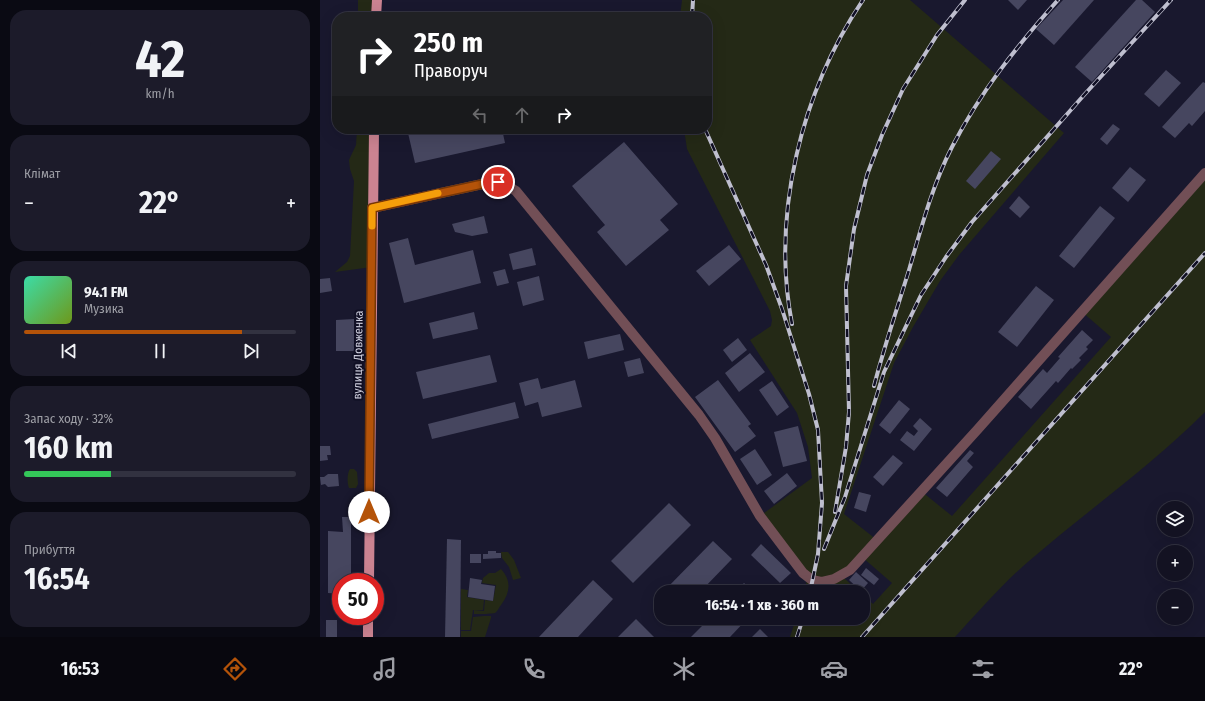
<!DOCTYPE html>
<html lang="uk">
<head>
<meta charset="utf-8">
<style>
  body { margin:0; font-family:"Fira Sans Condensed",sans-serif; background:#1c1b2a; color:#f1f3f6; height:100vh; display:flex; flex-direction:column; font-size:15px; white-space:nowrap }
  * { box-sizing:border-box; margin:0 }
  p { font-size:13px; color:#9d9ea5 }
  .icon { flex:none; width:22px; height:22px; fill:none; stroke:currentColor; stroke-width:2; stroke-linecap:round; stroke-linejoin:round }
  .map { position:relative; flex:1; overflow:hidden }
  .details { display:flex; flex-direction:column; gap:10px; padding:10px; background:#0a0a13; width:320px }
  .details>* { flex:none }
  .guide { position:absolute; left:12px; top:12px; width:380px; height:122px; border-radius:16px; box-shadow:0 4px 16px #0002,0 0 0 1px #323240; background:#202124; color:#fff; overflow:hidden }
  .tools { position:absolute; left:837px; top:501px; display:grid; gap:8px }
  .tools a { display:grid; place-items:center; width:36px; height:36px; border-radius:50%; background:#131222; box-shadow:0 4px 16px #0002,0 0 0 1px #323240; font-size:20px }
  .speed { position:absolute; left:12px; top:573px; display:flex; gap:8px; font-size:20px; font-weight:700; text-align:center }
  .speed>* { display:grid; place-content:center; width:52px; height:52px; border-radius:50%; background:#131222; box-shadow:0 4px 16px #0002,0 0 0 1px #323240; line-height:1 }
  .speed .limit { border:6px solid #d22; background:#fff; color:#111 }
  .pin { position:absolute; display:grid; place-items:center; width:34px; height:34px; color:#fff; margin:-17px; border:2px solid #fff; border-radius:50%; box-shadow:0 1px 4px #0007 }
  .me { position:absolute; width:44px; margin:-22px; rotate:0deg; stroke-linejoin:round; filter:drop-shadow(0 0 3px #0008) }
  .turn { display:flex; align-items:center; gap:14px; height:84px; padding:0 16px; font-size:18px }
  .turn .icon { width:52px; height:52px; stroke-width:2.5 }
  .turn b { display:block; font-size:28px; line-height:34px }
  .lanes { display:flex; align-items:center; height:38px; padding:0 16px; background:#0003; justify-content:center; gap:20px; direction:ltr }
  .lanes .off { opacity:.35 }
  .big { font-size:30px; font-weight:700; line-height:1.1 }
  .details .widget { flex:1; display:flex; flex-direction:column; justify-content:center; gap:6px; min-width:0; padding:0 14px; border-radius:16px; background:#1c1b2a }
  .details .dial { align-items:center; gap:0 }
  .dial b { font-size:52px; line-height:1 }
  .song { display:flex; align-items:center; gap:12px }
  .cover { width:48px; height:48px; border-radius:6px; background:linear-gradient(135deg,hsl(160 70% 55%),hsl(80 70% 35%)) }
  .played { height:4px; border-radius:2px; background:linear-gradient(90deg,#b45309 80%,#323240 80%) }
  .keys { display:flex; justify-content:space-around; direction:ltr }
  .heat { display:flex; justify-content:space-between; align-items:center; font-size:22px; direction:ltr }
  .charge { height:6px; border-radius:3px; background:linear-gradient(90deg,#34c759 32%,#323240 0) }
  .trip { position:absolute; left:334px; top:585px; width:216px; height:40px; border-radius:16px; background:#131222; box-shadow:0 4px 16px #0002,0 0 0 1px #323240; font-weight:700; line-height:40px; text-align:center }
  .menu { display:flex; height:64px; justify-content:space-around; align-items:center; background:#08070e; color:#9d9ea5 }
  .menu .icon { width:28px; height:28px }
  .menu .current { color:#b45309 }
  .menu b { font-size:18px; color:#f1f3f6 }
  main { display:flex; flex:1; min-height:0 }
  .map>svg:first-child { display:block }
  .green { fill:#242916 }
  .building { fill:#46465f }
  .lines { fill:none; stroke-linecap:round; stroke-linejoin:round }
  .minor { stroke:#724f56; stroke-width:10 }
  .major { stroke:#cb8391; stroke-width:10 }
  .rail-casing { stroke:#bfbfcf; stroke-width:4 }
  .rail { stroke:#100f24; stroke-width:2.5; stroke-dasharray:8; stroke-linecap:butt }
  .route-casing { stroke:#753606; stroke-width:10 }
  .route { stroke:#b45309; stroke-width:7 }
  .slow { stroke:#f59e0b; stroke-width:7 }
  .labels { text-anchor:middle; stroke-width:4; stroke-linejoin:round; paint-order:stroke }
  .street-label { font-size:12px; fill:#d3d3e2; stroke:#100f24 }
</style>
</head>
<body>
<main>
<section class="details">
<div class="widget dial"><b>42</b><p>km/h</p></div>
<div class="widget"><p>Клімат</p>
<div class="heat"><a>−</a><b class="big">22°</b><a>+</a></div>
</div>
<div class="widget">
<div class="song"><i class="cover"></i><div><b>94.1 FM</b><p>Музика</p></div></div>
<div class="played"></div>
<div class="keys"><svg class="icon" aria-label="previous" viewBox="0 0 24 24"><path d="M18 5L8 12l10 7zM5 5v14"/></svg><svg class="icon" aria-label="pause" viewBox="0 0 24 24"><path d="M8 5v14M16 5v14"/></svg><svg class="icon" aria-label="next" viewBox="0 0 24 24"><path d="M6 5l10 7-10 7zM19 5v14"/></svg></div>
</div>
<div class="widget"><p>Запас ходу · 32%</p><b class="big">160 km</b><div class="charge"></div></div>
<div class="widget"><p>Прибуття</p><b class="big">16:54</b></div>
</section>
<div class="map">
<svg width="885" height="637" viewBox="0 0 885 637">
  <rect width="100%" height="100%" fill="#19182e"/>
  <g class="green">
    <path d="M38 0H57L56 17H38Z"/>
    <path d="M362 0H590L744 133 639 255 620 281 593 327 574 363 524 514 557 540 601 491 632 516 791 337 761 311 885 173V412C830 467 768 510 709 561 682 584 659 611 635 637H470L476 618H543V595L553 604 572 583 542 557 522 576 539 592H483L488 578 440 516 492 478 488 447 477 413 430 340 451 326 452 320 450 311 367 149 364 129H387V17H360Z"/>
    <path d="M37 129H54L52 267 15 272 27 262 30 256 34 181 30 169 29 160 36 145Z"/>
    <path d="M30 469H34L37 472 38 484 36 488H29C27 483 27 473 30 469Z"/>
    <path d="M181 552H188L194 560 201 578 193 580 189 567 182 558Z"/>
    <path d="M181 569C192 581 190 593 181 605 179 607 178 611 175 613 172 614 158 614 154 614V610L164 611 165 600 173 601 176 585 162 583 163 578 169 573H175Z"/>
    <path d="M141 589 148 590 147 597 164 600 163 610H153L150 630H141Z"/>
    <path d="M164 616H171V618L165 637H141V631H151L153 617Z"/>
  </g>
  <g class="building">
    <path d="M688 0H707L698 10Z"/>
    <path d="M743 0H774L734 45 716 29Z"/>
    <path d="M816 0H822L835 12 772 82 755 67Z"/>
    <path d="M846 70 861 83 839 107 824 94Z"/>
    <path d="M883 82 885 83V111L872 126 869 123 855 138 842 127Z"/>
    <path d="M793 124 800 129 787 145 780 139Z"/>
    <path d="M108 129H182L185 143 95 163 88 133Z"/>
    <path d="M304 142 358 204 340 220 349 230 306 266 277 232 285 225 252 186Z"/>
    <path d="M671 151 681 159 655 189 646 181Z"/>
    <path d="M810 167 826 180 808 202 792 188Z"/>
    <path d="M699 196 710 207 700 218 689 208Z"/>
    <path d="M780 206 795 218 754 268 739 256Z"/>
    <path d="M164 216 168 233 152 236 135 232 132 224Z"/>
    <path d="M88 238 95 265 153 250 161 283 84 303 69 243Z"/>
    <path d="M409 245 421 259 389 286 376 271Z"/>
    <path d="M212 248 216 265 193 270 189 254Z"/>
    <path d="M185 269 189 283 177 286 173 272Z"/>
    <path d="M219 276 224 300 203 306 197 282Z"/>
    <path d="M10 278 12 291 0 293V279Z"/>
    <path d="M716 286 734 300 697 347 678 332Z"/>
    <path d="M154 312 158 329 113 339 109 323Z"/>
    <path d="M34 319V351H16V320Z"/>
    <path d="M762 330 773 340 766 347 768 349 759 358 761 360 752 369 751 368 738 383 736 381 711 409 698 397 723 369 727 373 740 358 738 357Z"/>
    <path d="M300 334 304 350 268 359 264 342Z"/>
    <path d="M418 338 427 350 412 362 403 350Z"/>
    <path d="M430 353 445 372 419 392 405 373Z"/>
    <path d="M170 355 177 382 103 399 96 372Z"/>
    <path d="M320 358 324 373 308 377 304 362Z"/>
    <path d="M218 378 221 389 255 380 262 407 222 417 218 402 205 406 199 383Z"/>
    <path d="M398 380 431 424 428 426 436 436 415 452 375 397Z"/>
    <path d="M452 381 469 407 457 416 439 390Z"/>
    <path d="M579 400 590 409 570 434 559 425Z"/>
    <path d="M195 402 199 418 112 439 108 424Z"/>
    <path d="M600 418 612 429 594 451 580 440 587 431 594 436 598 431 593 426Z"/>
    <path d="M478 426 487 461 463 467 454 432Z"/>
    <path d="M0 446H10L11 455H7L8 460 0 461Z"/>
    <path d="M435 449 452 475 437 485 420 459Z"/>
    <path d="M650 450 654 453 647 461 653 467 627 497 616 488Z"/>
    <path d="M573 455 583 463 563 486 553 477Z"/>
    <path d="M467 473 477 486 454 504 444 491Z"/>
    <path d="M8 474H18L19 486 8 487 5 484 1 485 0 477H4Z"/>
    <path d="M539 492 551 495 546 512 534 508Z"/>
    <path d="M349 503 371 525 313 583 291 561Z"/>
    <path d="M22 517H31V582H21V594L8 593V531L23 532Z"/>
    <path d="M127 539 141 540 140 637H125Z"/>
    <path d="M393 541 412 559 380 592H343Z"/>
    <path d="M441 544 471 573 460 583 431 555Z"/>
    <path d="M168 551H176V553H181V558L163 559V554H168Z"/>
    <rect x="150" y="554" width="11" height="9"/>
    <path d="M546 568 559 579 554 585 541 575Z"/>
    <path d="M536 572 548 583 541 591 529 580Z"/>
    <path d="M150 578 162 580 161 584 175 586 173 601 148 597Z"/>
    <path d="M273 580 293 599 258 637H219Z"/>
    <path d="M424 583 434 592H415Z"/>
    <path d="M341 594V607L334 601Z"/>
    <path d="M390 618H428L410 637H371Z"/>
    <path d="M316 619 334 637H298Z"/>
    <rect x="6" y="620" width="11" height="17"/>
    <path d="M440 629 448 637H432Z"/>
  </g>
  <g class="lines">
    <path class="minor" d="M52 208 167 183C180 182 185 184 196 191L379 415 395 438 440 516 483 573 492 580 501 582 514 579 530 570 658 429 885 173"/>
    <g class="major">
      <path d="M56 17 57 0"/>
      <path d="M49 582 54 129"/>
      <path d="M48 616V637"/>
    </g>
    <defs>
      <g id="rail">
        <path d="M372 17 373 0"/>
        <path d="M385 129 446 265 462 309 489 394 498 430 502 503 498 554 490 592"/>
        <path d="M472 324C451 215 481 92 543 0"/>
        <path d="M554 386C564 347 577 309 589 270 601 229 612 186 632 147 661 91 696 47 738 0"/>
        <path d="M515 512 526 447 529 412 526 286 534 229 547 175 562 135 583 89 617 35 645 0"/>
        <path d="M504 549 525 497 564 372 601 295 626 257 652 222 764 95 851 0"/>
        <path d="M477 637 483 618"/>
        <path d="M542 637 885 253"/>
      </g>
    </defs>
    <use href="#rail" class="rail-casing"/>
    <use href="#rail" class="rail"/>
  </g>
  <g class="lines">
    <defs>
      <path id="route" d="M49 512 52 208 167 183 178 182"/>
    </defs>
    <use href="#route" class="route-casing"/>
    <use href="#route" class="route"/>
    <path class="slow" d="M52 226V208L118 193"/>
  </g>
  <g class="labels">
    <g class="street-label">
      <text transform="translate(38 355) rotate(-89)" y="4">вулиця Довженка</text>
    </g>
  </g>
</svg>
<div class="tools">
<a><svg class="icon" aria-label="layers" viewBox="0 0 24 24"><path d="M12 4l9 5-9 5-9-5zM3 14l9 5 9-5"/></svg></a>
<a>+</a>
<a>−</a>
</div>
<div class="speed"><div class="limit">50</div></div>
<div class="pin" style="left:178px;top:182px;background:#d93025"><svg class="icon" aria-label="arrive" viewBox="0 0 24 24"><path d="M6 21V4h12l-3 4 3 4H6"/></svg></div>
<svg class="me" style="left:49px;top:512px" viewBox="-20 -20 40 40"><circle r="19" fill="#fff"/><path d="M0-13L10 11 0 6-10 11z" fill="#b45309"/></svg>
<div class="trip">16:54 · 1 хв · 360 m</div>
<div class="guide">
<div class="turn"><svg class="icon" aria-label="right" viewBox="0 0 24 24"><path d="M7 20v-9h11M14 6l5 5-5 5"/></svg><div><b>250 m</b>Праворуч</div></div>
<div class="lanes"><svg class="icon off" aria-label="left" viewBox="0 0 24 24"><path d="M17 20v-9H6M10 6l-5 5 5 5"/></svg><svg class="icon off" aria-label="ahead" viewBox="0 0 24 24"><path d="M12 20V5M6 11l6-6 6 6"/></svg><svg class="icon" aria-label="right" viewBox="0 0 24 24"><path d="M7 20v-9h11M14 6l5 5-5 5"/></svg></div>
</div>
</div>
</main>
<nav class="menu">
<b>16:53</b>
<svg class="icon current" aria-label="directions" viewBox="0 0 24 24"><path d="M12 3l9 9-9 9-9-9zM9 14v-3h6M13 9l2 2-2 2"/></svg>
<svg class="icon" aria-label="music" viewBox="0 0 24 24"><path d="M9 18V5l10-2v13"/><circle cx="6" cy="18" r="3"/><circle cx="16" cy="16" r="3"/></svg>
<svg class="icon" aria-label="phone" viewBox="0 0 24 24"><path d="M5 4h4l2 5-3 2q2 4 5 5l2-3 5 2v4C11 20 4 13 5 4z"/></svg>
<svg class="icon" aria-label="climate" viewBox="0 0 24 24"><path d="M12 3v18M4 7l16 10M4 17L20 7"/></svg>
<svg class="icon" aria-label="car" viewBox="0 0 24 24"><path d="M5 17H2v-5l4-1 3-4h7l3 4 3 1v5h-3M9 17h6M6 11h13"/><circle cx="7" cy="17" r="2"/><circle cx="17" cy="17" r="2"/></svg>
<svg class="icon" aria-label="filters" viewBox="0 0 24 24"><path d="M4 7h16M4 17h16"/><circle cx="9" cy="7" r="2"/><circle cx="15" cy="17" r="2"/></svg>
<b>22°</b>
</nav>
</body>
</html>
